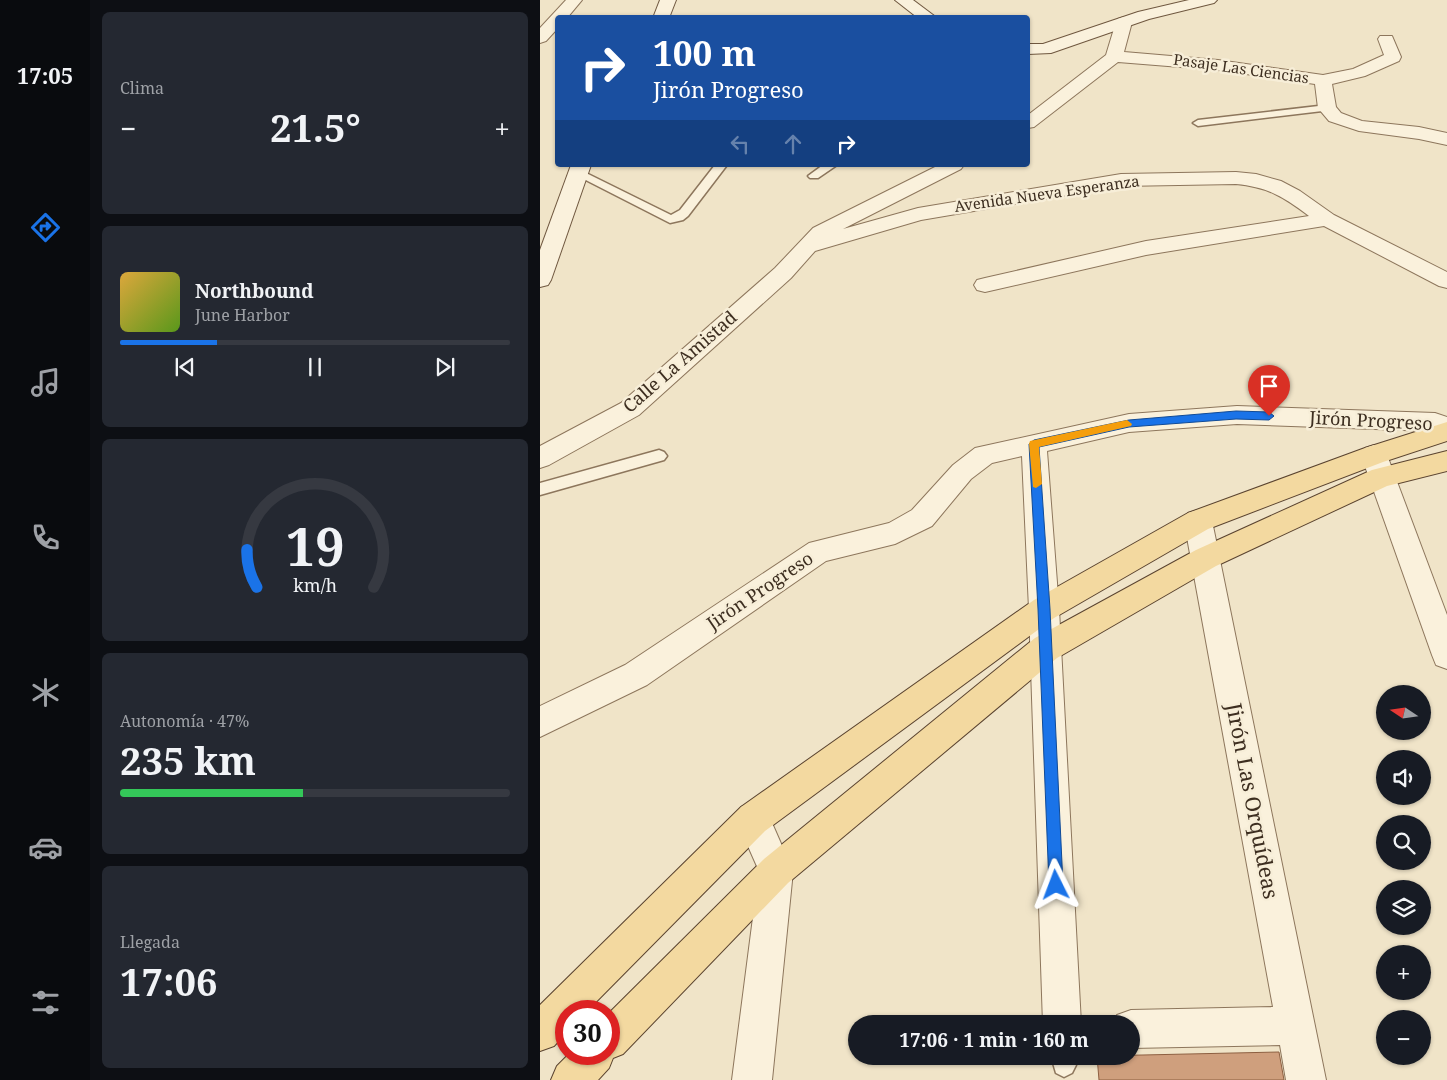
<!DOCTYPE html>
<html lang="es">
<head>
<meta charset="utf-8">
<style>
  body { margin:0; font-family:"Noto Serif",serif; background:#242831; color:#f1f3f6; height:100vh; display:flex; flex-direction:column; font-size:19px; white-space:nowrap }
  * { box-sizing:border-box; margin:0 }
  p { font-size:16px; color:#9ea1a6 }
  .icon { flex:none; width:28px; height:28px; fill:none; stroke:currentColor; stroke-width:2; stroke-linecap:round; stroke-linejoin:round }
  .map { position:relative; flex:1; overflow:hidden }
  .sheet { display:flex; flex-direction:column; gap:12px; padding:12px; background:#0d0f14; width:450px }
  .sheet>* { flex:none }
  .top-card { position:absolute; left:15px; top:15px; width:475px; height:152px; border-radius:5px; box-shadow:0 1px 4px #0004; background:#1a4fa0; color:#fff; overflow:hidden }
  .needle { width:32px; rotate:283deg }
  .controls { position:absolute; left:836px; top:685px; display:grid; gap:10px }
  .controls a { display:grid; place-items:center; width:55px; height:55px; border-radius:50%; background:#171b24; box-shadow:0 1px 4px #0004; font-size:25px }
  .speed { position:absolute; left:15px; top:1000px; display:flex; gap:10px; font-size:25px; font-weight:700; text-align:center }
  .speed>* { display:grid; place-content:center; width:65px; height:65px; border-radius:50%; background:#171b24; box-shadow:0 1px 4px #0004; line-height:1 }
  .speed .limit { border:8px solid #d22; background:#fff; color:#111 }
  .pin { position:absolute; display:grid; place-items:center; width:42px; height:42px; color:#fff; margin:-51px -21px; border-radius:50% 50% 50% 0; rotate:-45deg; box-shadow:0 0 5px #0007 }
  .pin .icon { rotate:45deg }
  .me { position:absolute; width:55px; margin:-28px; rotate:357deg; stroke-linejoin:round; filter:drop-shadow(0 0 4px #0008) }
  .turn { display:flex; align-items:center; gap:18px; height:105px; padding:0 15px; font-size:22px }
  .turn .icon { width:65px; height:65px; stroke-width:2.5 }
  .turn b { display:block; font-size:35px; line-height:42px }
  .lanes { display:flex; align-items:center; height:48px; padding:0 15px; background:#0003; justify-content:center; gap:25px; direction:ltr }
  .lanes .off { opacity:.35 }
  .big { font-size:38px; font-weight:700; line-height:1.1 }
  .sheet .widget { flex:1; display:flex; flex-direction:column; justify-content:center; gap:8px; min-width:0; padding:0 18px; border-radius:8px; background:#242831 }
  .sheet .dial { align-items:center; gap:0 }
  .dial svg { height:130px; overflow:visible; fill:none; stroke:#363941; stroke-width:7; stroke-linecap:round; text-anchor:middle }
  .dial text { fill:#f1f3f6; stroke:none }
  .song { display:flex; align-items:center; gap:15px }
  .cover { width:60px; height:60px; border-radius:8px; background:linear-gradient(135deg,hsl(40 70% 55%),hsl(90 70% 35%)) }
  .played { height:5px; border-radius:2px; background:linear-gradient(90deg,#1a73e8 25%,#363941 25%) }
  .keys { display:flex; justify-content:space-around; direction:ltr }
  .heat { display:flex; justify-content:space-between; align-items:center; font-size:28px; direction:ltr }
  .charge { height:8px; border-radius:4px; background:linear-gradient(90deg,#34c759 47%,#363941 0) }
  .trip { position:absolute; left:308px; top:1015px; width:292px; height:50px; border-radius:25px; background:#171b24; box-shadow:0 1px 4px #0004; font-weight:700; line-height:50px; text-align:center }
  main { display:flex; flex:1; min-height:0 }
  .dock { display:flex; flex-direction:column; width:90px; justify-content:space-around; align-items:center; background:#090b0e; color:#9ea1a6 }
  .dock .icon { width:35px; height:35px }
  .dock .active { color:#1a73e8 }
  .dock b { font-size:22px; color:#f1f3f6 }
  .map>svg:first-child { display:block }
  .building { fill:#cf9f7d; stroke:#8d5f41 }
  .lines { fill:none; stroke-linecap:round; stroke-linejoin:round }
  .service-casing { stroke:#8d765c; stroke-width:3 }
  .minor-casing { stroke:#8d765c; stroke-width:2 }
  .tertiary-casing { stroke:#8d765c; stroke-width:2 }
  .secondary-casing { stroke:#6f573f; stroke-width:2 }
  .primary-casing { stroke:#5b4430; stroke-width:2 }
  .service { fill:#faf1dc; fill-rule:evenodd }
  .minor { fill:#faf1dc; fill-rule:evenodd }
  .tertiary { fill:#faf1dc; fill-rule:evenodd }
  .secondary { fill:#faf1dc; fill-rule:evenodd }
  .primary { fill:#f3d9a0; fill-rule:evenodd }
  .route { fill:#1a73e8; stroke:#114b97 }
  .slow { fill:#f59e0b }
  .labels { text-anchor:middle; stroke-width:5; stroke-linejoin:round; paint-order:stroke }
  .far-street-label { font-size:15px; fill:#3d2e20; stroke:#f7eed8 }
  .street-label { font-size:18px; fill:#3d2e20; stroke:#f7eed8 }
  .near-street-label { font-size:21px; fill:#3d2e20; stroke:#f7eed8 }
</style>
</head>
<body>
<main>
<nav class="dock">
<b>17:05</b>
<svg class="icon active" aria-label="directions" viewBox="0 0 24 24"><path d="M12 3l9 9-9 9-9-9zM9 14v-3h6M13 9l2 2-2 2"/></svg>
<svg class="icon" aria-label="music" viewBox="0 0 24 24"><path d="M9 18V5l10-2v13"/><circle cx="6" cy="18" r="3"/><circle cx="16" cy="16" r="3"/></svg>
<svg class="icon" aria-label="phone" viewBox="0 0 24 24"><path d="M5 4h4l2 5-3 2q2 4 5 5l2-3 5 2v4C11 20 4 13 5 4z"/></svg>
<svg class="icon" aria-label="climate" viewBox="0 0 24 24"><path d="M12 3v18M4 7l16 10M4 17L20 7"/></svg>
<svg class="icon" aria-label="car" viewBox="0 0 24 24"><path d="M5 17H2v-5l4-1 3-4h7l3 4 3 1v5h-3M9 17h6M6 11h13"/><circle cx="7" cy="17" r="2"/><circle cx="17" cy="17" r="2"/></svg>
<svg class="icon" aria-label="filters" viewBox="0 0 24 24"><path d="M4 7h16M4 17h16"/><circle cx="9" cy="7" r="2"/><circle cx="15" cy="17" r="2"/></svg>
</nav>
<section class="sheet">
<div class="widget"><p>Clima</p>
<div class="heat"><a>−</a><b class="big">21.5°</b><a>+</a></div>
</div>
<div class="widget">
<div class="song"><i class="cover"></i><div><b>Northbound</b><p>June Harbor</p></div></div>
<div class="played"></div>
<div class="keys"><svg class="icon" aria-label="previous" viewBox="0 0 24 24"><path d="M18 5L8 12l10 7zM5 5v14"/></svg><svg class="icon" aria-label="pause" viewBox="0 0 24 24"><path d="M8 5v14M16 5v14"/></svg><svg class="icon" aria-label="next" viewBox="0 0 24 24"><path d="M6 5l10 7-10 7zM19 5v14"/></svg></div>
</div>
<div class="widget dial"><svg viewBox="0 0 100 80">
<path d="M14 69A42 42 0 1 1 86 69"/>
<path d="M14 69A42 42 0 0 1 8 46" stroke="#1a73e8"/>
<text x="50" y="56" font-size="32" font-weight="700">19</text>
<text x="50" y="72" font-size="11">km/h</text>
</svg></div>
<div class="widget"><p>Autonomía · 47%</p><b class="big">235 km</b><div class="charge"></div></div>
<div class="widget"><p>Llegada</p><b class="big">17:06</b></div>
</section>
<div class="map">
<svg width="907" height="1080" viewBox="0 0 907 1080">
  <rect width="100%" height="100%" fill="#f0e4c8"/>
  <path class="building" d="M739 1052 744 1080H559L557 1056Z"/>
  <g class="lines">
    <defs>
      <g id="service">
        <path d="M787 105 792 108 791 110 658 126 653 123 658 120Z"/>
        <path d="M175 165H187L148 216 143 220 130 223 32 173 34 171H42L131 215 140 210Z"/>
        <path d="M283 165H297L278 178H270L268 176Z"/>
        <path d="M119 450 124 452 127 456 124 460 0 495V483Z"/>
        <path d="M511 1056H535L536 1065 532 1073 524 1077 516 1073Z"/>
      </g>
      <g id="minor">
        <path d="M26 0H42L27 18H18V28L6 41 0 43V28Z"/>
        <path d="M584 17 590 19 592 22 584 52 678 60 783 75 813 69 844 55 838 39 840 36H852L861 57 859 61 825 76 792 84 796 107 801 113 822 121 879 127 907 133V145L879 139 819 131 789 121 778 108 775 84 678 70 578 62 494 127 488 128V115L566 55 576 22 578 19Z"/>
        <path d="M399 165H424L421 169 303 229 378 208 581 174 696 172 716 174 741 181 760 191 794 215 907 272V288L899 286 784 226 606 255 445 292 437 290 434 285 437 280 445 278 606 241 769 216C744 197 728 187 696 184L581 186 381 220 275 251 251 278 99 415 9 465 0 468V446L81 403 235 268 273 228Z"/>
        <path d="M697 406 895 413 907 417V437L891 431 697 424 589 432 507 451 519 609 541 1024H503L489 609 482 456 452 463 431 479 392 526 355 544 286 561 107 685 0 737V706L85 665 269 543 349 523 372 510 413 465 435 448 589 414Z"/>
        <path d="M658 510 668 513 672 521 786 1080H746L740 1045 591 1048V1024H574L577 1015 591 1010 733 1007 644 521 648 513Z"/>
        <path d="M213 802 225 807 253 871 232 1080H192L219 871 196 819 201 807Z"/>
      </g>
      <path id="tertiary" d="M834 445 843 448 847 455 907 615V669L896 665 892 655 821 455 825 448Z"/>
      <g id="secondary">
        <path d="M120 0H136L129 18H113Z"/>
        <path d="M355 0H373L397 18H378Z"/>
        <path d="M649 0H677L674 3 609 19 511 53 488 54V44H503L598 12Z"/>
        <path d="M31 165H51L11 280 8 285 0 287V250Z"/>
      </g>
      <g id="primary">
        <path d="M907 422V441L843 462 668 529 514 618 225 831 47 1011H26V1033L14 1046 0 1051V1005L201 807 494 600 648 513 825 448Z"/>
        <path d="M907 451V471L847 486 676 566 517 658 248 883 83 1054 73 1058 69 1068 58 1080H11L17 1066 29 1054H69V1013L224 859 495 638 656 550 832 470Z"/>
      </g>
    </defs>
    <use href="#service" class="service-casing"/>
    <use href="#minor" class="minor-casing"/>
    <use href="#tertiary" class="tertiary-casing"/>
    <use href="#secondary" class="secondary-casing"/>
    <use href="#primary" class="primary-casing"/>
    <use href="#service" class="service"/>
    <use href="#minor" class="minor"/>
    <use href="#tertiary" class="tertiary"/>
    <use href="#secondary" class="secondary"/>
    <use href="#primary" class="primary"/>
  </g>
  <path class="route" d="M696 411 729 412 734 416 729 420 696 419 589 427 499 447 510 609 523 885 521 890 516 892 511 890 509 885 498 609 489 444 494 440 589 420Z"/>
  <path class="slow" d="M587 420 592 424 591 426 499 447 502 484 496 488 493 487 489 444 490 441Z"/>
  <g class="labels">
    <g class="far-street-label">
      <text transform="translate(701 69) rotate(8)" y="5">Pasaje Las Ciencias</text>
      <text transform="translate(507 194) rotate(-8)" y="5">Avenida Nueva Esperanza</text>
    </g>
    <g class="street-label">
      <text transform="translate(140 362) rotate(-41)" y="6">Calle La Amistad</text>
      <text transform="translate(831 421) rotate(3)" y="6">Jirón Progreso</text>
      <text transform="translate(220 591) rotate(-34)" y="6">Jirón Progreso</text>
    </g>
    <g class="near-street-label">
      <text transform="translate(712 801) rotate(79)" y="7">Jirón Las Orquídeas</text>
    </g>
  </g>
</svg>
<div class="controls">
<a><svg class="needle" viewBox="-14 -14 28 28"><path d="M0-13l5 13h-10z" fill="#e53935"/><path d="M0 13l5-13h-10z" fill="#9ea1a6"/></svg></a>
<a><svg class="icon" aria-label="sound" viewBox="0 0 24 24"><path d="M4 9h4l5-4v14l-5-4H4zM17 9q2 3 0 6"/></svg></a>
<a><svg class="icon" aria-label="search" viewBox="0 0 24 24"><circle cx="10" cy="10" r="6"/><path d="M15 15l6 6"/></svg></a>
<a><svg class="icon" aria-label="layers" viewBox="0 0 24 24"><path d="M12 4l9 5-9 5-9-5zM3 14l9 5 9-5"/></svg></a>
<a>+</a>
<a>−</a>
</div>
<div class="speed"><div class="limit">30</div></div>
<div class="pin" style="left:729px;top:416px;background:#d93025"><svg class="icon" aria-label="arrive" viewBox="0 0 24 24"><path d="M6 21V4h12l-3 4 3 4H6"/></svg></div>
<svg class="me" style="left:516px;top:885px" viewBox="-20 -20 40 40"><path d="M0-17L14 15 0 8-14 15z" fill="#1a73e8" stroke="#fff" stroke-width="4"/></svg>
<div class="trip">17:06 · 1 min · 160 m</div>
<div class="top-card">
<div class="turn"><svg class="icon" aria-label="right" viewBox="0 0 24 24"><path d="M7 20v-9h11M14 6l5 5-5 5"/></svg><div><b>100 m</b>Jirón Progreso</div></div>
<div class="lanes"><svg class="icon off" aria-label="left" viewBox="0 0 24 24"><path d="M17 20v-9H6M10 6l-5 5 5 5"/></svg><svg class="icon off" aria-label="ahead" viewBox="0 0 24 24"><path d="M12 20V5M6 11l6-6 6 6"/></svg><svg class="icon" aria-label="right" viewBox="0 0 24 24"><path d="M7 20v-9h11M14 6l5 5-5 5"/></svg></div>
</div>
</div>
</main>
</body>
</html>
